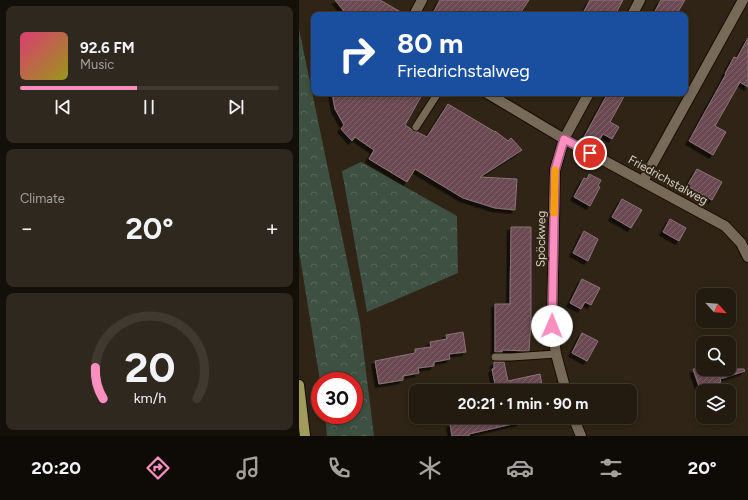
<!DOCTYPE html>
<html lang="en">
<head>
<meta charset="utf-8">
<style>
  body { margin:0; font-family:Figtree,sans-serif; background:#2f281e; color:#f1f3f6; height:100vh; display:flex; flex-direction:column; font-size:15px; white-space:nowrap }
  * { box-sizing:border-box; margin:0 }
  p { font-size:13px; color:#a3a19f }
  .icon { flex:none; width:22px; height:22px; fill:none; stroke:currentColor; stroke-width:2; stroke-linecap:round; stroke-linejoin:round }
  .map { position:relative; flex:1; overflow:hidden }
  .panel { display:flex; flex-direction:column; gap:6px; padding:6px; background:#130f09; width:299px }
  .panel>* { flex:none }
  .top-card { position:absolute; left:12px; top:12px; width:377px; height:84px; border-radius:8px; box-shadow:0 2px 6px #0003,0 0 0 1px #403930; background:#1a4fa0; color:#fff; overflow:hidden }
  .needle { width:26px; rotate:116deg }
  .controls { position:absolute; left:397px; top:288px; display:grid; gap:8px }
  .controls a { display:grid; place-items:center; width:40px; height:40px; border-radius:8px; background:#231b10; box-shadow:0 2px 6px #0003,0 0 0 1px #403930; font-size:20px }
  .speed { position:absolute; left:12px; top:372px; display:flex; gap:8px; font-size:20px; font-weight:700; text-align:center }
  .speed>* { display:grid; place-content:center; width:52px; height:52px; border-radius:50%; background:#231b10; box-shadow:0 2px 6px #0003,0 0 0 1px #403930; line-height:1 }
  .speed .limit { border:6px solid #d22; background:#fff; color:#111 }
  .pin { position:absolute; display:grid; place-items:center; width:34px; height:34px; color:#fff; margin:-17px; border:2px solid #fff; border-radius:50%; box-shadow:0 1px 4px #0007 }
  .me { position:absolute; width:44px; margin:-22px; rotate:1deg; stroke-linejoin:round; filter:drop-shadow(0 0 3px #0008) }
  .turn { display:flex; align-items:center; gap:14px; height:84px; padding:0 20px; font-size:18px }
  .turn .icon { width:52px; height:52px; stroke-width:2.5 }
  .turn b { display:block; font-size:28px; line-height:34px }
  .big { font-size:30px; font-weight:700; line-height:1.1 }
  .panel .widget { flex:1; display:flex; flex-direction:column; justify-content:center; gap:6px; min-width:0; padding:0 14px; border-radius:8px; background:#2f281e }
  .panel .dial { align-items:center; gap:0 }
  .dial svg { height:104px; overflow:visible; fill:none; stroke:#403930; stroke-width:7; stroke-linecap:round; text-anchor:middle }
  .dial text { fill:#f1f3f6; stroke:none }
  .song { display:flex; align-items:center; gap:12px }
  .cover { width:48px; height:48px; border-radius:6px; background:linear-gradient(135deg,hsl(340 70% 55%),hsl(60 70% 35%)) }
  .played { height:4px; border-radius:2px; background:linear-gradient(90deg,#fd8ec0 45%,#403930 45%) }
  .keys { display:flex; justify-content:space-around; direction:ltr }
  .heat { display:flex; justify-content:space-between; align-items:center; font-size:22px; direction:ltr }
  .trip { position:absolute; left:110px; top:384px; width:228px; height:40px; border-radius:8px; background:#231b10; box-shadow:0 2px 6px #0003,0 0 0 1px #403930; font-weight:700; line-height:40px; text-align:center }
  .tabs { display:flex; height:64px; justify-content:space-around; align-items:center; background:#0e0b06; color:#a3a19f }
  .tabs .icon { width:28px; height:28px }
  .tabs .active { color:#fd8ec0 }
  .tabs b { font-size:18px; color:#f1f3f6 }
  main { display:flex; flex:1; min-height:0 }
  .map>svg:first-child { display:block }
  .forest { fill:url(#forest-crowns) }
  .building { fill:url(#building-hatch); stroke:#8b7379; filter:url(#shadow) }
  .lines { fill:none; stroke-linecap:round; stroke-linejoin:round }
  .service-casing { stroke:#170d01; stroke-width:9 }
  .minor-casing { stroke:#170d01; stroke-width:12 }
  .primary-casing { stroke:#170d01; stroke-width:12 }
  .service { stroke:#776a58; stroke-width:7 }
  .minor { stroke:#776a58; stroke-width:10 }
  .primary { stroke:#a29c5c; stroke-width:10 }
  .route-casing { stroke:#a45c7d; stroke-width:10 }
  .route { stroke:#fd8ec0; stroke-width:7 }
  .slow { stroke:#f59e0b; stroke-width:7 }
  .labels { text-anchor:middle; stroke-width:4; stroke-linejoin:round; paint-order:stroke }
  .street-label { font-size:12px; fill:#dad2c8; stroke:#2f2415 }
</style>
</head>
<body>
<main>
<section class="panel">
<div class="widget">
<div class="song"><i class="cover"></i><div><b>92.6 FM</b><p>Music</p></div></div>
<div class="played"></div>
<div class="keys"><svg class="icon" aria-label="previous" viewBox="0 0 24 24"><path d="M18 5L8 12l10 7zM5 5v14"/></svg><svg class="icon" aria-label="pause" viewBox="0 0 24 24"><path d="M8 5v14M16 5v14"/></svg><svg class="icon" aria-label="next" viewBox="0 0 24 24"><path d="M6 5l10 7-10 7zM19 5v14"/></svg></div>
</div>
<div class="widget"><p>Climate</p>
<div class="heat"><a>−</a><b class="big">20°</b><a>+</a></div>
</div>
<div class="widget dial"><svg viewBox="0 0 100 80">
<path d="M14 69A42 42 0 1 1 86 69"/>
<path d="M14 69A42 42 0 0 1 8 45" stroke="#fd8ec0"/>
<text x="50" y="56" font-size="32" font-weight="700">20</text>
<text x="50" y="72" font-size="11">km/h</text>
</svg></div>
</section>
<div class="map">
<svg width="449" height="436" viewBox="0 0 449 436">
  <defs>
    <pattern id="forest-crowns" width="20" height="18" patternUnits="userSpaceOnUse"><rect width="20" height="18" fill="#3d5041"/><path d="M2 6a3 3 0 1 1 6 0M12 15a3 3 0 1 1 6 0" fill="none" stroke="#58685b"/></pattern>
    <pattern id="building-hatch" width="6" height="6" patternUnits="userSpaceOnUse"><rect width="6" height="6" fill="#6a4953"/><path d="M-1 1l2-2M0 6l6-6M5 7l2-2" fill="none" stroke="#7f626a"/></pattern>
    <filter id="shadow"><feDropShadow dx="-3.5" dy="3.5" stdDeviation="0" flood-color="#0009"/></filter>
  </defs>
  <rect width="100%" height="100%" fill="#2f2415"/>
  <g class="forest">
    <path d="M0 29 61 323 75 436H28L26 415H55V381H21L0 251Z"/>
    <path d="M62 162 158 216 159 273 68 312 43 171Z"/>
  </g>
  <g class="building">
    <path d="M36 0H81L107 15H48Z"/>
    <path d="M141 0H230L220 15H133Z"/>
    <path d="M291 0H324L316 15H283Z"/>
    <path d="M362 0H386L377 15H354Z"/>
    <path d="M449 38V87L441 82 416 126 427 132 414 155 390 141 427 74H426L435 57 438 58Z"/>
    <path d="M33 93H124L106 125 115 131 118 132 128 137 149 104 196 132V131L209 141 212 138 223 150 181 177 218 179 216 210 196 208 164 198 116 169 108 182 70 159 75 150 56 137 53 141 42 129 45 125 36 109Z"/>
    <path d="M309 93H327L311 122 320 127 313 139 304 134 297 146 284 139Z"/>
    <path d="M398 169 423 182 413 200 388 186Z"/>
    <path d="M290 174 302 180 299 186 301 187 291 206 275 197 285 178 288 179Z"/>
    <path d="M323 199 343 210 332 228 313 217Z"/>
    <path d="M371 219 387 228 380 241 364 232Z"/>
    <path d="M212 227H232V319L230 351 203 350V352H196V304H211Z"/>
    <path d="M285 231 299 239 289 261 274 253Z"/>
    <path d="M283 279 301 288 292 305 286 302 282 309 271 303Z"/>
    <path d="M164 332 167 352 150 354 151 359 135 362V366L119 368 120 373 104 376V380L80 384 76 361 116 353V349L132 347 131 342 148 339 147 335Z"/>
    <path d="M283 333 299 341 288 361 273 353Z"/>
    <path d="M195 362H205L209 381 241 374 244 391H188L187 386 196 384 193 369H195Z"/>
    <path d="M394 369H445L446 371 421 379 422 382 401 389Z"/>
    <path d="M166 417H221L222 422 170 434V436H153L151 424 167 421Z"/>
  </g>
  <g class="lines">
    <defs>
      <g id="service">
        <path d="M117 127 139 93"/>
        <path d="M196 357H212L257 354"/>
      </g>
      <g id="minor">
        <path d="M115 15 123 0"/>
        <path d="M333 15 341 0"/>
        <path d="M188 93 265 139 426 226 442 243 449 257"/>
        <path d="M344 181 444 0"/>
        <path d="M267 391 257 354 253 326 256 170 265 139 290 93"/>
        <path d="M274 417 282 436"/>
      </g>
      <path id="primary" d="M0 385 6 436"/>
    </defs>
    <use href="#service" class="service-casing"/>
    <use href="#minor" class="minor-casing"/>
    <use href="#primary" class="primary-casing"/>
    <use href="#service" class="service"/>
    <use href="#minor" class="minor"/>
    <use href="#primary" class="primary"/>
  </g>
  <g class="lines">
    <defs>
      <path id="route" d="M253 326 256 170 265 139 291 153"/>
    </defs>
    <use href="#route" class="route-casing"/>
    <use href="#route" class="route"/>
    <path class="slow" d="M255 213 256 170"/>
  </g>
  <g class="labels">
    <g class="street-label">
      <text transform="translate(369 180) rotate(29)" y="4">Friedrichstalweg</text>
      <text transform="translate(242 239) rotate(-89)" y="4">Spöckweg</text>
    </g>
  </g>
</svg>
<div class="controls">
<a><svg class="needle" viewBox="-14 -14 28 28"><path d="M0-13l5 13h-10z" fill="#e53935"/><path d="M0 13l5-13h-10z" fill="#a3a19f"/></svg></a>
<a><svg class="icon" aria-label="search" viewBox="0 0 24 24"><circle cx="10" cy="10" r="6"/><path d="M15 15l6 6"/></svg></a>
<a><svg class="icon" aria-label="layers" viewBox="0 0 24 24"><path d="M12 4l9 5-9 5-9-5zM3 14l9 5 9-5"/></svg></a>
</div>
<div class="speed"><div class="limit">30</div></div>
<div class="pin" style="left:291px;top:153px;background:#d93025"><svg class="icon" aria-label="arrive" viewBox="0 0 24 24"><path d="M6 21V4h12l-3 4 3 4H6"/></svg></div>
<svg class="me" style="left:253px;top:326px" viewBox="-20 -20 40 40"><circle r="19" fill="#fff"/><path d="M0-13L10 11 0 6-10 11z" fill="#fd8ec0"/></svg>
<div class="trip">20:21 · 1 min · 90 m</div>
<div class="top-card">
<div class="turn"><svg class="icon" aria-label="right" viewBox="0 0 24 24"><path d="M7 20v-9h11M14 6l5 5-5 5"/></svg><div><b>80 m</b>Friedrichstalweg</div></div>
</div>
</div>
</main>
<nav class="tabs">
<b>20:20</b>
<svg class="icon active" aria-label="directions" viewBox="0 0 24 24"><path d="M12 3l9 9-9 9-9-9zM9 14v-3h6M13 9l2 2-2 2"/></svg>
<svg class="icon" aria-label="music" viewBox="0 0 24 24"><path d="M9 18V5l10-2v13"/><circle cx="6" cy="18" r="3"/><circle cx="16" cy="16" r="3"/></svg>
<svg class="icon" aria-label="phone" viewBox="0 0 24 24"><path d="M5 4h4l2 5-3 2q2 4 5 5l2-3 5 2v4C11 20 4 13 5 4z"/></svg>
<svg class="icon" aria-label="climate" viewBox="0 0 24 24"><path d="M12 3v18M4 7l16 10M4 17L20 7"/></svg>
<svg class="icon" aria-label="car" viewBox="0 0 24 24"><path d="M5 17H2v-5l4-1 3-4h7l3 4 3 1v5h-3M9 17h6M6 11h13"/><circle cx="7" cy="17" r="2"/><circle cx="17" cy="17" r="2"/></svg>
<svg class="icon" aria-label="filters" viewBox="0 0 24 24"><path d="M4 7h16M4 17h16"/><circle cx="9" cy="7" r="2"/><circle cx="15" cy="17" r="2"/></svg>
<b>20°</b>
</nav>
</body>
</html>
